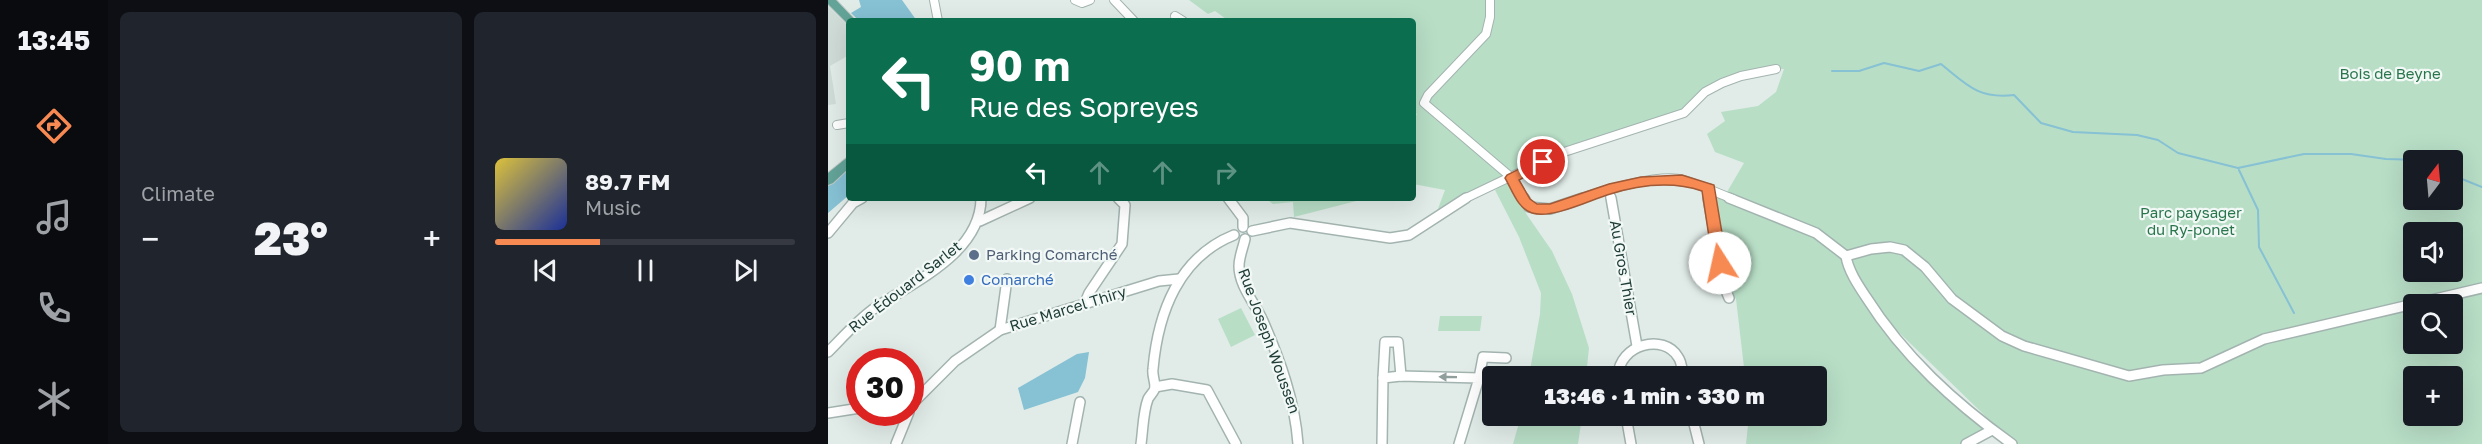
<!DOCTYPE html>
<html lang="en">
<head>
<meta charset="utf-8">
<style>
  body { margin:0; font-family:"Golos Text",sans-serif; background:#20242c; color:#f1f3f6; height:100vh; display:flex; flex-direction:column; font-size:22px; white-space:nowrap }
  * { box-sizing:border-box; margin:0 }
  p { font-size:20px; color:#9ea1a6 }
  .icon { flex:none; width:33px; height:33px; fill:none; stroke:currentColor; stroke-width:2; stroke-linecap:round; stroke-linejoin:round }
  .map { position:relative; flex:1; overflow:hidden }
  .sheet { display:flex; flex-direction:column; gap:12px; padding:12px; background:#0d0f14; width:720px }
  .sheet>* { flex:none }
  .guide { position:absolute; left:18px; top:18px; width:570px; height:183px; border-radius:6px; box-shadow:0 6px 24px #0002; background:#0b6e4f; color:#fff; overflow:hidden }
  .needle { width:39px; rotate:16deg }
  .controls { position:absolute; left:1575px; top:150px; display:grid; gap:12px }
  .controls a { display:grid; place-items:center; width:60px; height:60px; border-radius:6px; background:#171b24; box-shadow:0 6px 24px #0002; font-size:30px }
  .speed { position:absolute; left:18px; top:348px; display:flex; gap:12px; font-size:30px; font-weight:700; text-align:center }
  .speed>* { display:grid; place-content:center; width:78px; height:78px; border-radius:50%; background:#171b24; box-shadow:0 6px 24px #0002; line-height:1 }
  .speed .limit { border:9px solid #d22; background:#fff; color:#111 }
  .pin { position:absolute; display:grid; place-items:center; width:51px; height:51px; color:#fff; margin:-26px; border:3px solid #fff; border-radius:50%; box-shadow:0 2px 6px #0007 }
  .me { position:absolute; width:66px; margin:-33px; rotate:350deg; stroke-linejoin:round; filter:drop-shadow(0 0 4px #0008) }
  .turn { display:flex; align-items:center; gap:21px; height:126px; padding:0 24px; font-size:27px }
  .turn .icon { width:78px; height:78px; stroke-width:2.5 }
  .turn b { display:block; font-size:42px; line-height:51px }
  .lanes { display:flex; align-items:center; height:57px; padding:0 24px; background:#0003; justify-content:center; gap:30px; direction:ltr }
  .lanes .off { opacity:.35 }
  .big { font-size:45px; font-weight:800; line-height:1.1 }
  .sheet .tile { flex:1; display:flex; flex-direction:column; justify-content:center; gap:9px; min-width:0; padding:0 21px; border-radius:9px; background:#20242c }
  .song { display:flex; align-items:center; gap:18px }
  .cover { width:72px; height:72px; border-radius:9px; background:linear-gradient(135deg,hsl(50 70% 55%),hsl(230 70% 35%)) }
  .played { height:6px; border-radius:3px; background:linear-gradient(90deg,#f78953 35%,#363941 35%) }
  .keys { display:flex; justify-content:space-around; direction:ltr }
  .heat { display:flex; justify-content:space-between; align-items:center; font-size:33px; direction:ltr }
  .sheet .tiles { flex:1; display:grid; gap:12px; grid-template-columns:repeat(2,1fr) }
  .trip { position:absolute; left:654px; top:366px; width:345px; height:60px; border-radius:6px; background:#171b24; box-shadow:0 6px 24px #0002; font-weight:800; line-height:60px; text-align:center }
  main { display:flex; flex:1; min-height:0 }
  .tabs { display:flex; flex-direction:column; width:108px; justify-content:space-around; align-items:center; background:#090b0e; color:#9ea1a6 }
  .tabs .icon { width:42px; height:42px }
  .tabs .on { color:#f78953 }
  .tabs b { font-size:27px; color:#f1f3f6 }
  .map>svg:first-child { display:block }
  .built { fill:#cfdcd7 }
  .green { fill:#b8dec6; fill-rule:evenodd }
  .water { fill:#86c1d4 }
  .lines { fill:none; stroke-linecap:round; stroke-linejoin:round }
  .stream { stroke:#86c1d4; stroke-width:2 }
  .street-far1-casing { stroke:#a3b4b0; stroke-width:10 }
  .street-casing { stroke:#a3b4b0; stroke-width:12 }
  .primary-casing { stroke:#c1c9c7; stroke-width:2 }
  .street-far1 { stroke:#fff; stroke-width:8 }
  .street { stroke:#fff; stroke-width:9 }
  .primary { fill:#63a398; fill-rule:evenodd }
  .oneway { fill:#909e9c }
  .route { fill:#f78953; stroke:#a15936; stroke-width:1.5 }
  .service-dot { fill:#5c6f8a; stroke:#f1f8f5; stroke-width:2 }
  .shop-dot { fill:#3f7fe0; stroke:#f1f8f5; stroke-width:2 }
  .labels { text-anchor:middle; stroke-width:4.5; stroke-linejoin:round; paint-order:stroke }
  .park-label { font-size:15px; fill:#29764d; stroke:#f1f8f5 }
  .service-label { font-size:15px; fill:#4e5e75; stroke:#f1f8f5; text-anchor:start }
  .street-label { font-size:15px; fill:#203d38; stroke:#f1f8f5 }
  .shop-label { font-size:15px; fill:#366cbe; stroke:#f1f8f5; text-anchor:start }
</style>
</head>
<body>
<main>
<nav class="tabs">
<b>13:45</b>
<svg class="icon on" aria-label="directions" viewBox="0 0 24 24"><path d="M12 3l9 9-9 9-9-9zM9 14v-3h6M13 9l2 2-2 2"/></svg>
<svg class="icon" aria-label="music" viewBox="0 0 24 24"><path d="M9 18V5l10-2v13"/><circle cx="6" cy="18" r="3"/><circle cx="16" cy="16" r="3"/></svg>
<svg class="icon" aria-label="phone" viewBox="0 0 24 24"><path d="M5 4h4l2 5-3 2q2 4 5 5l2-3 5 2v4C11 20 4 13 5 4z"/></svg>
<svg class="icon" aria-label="climate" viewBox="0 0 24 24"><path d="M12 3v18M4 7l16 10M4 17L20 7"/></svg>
</nav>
<section class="sheet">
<div class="tiles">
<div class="tile"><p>Climate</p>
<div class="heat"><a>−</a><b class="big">23°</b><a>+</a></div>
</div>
<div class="tile">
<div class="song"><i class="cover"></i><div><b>89.7 FM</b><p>Music</p></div></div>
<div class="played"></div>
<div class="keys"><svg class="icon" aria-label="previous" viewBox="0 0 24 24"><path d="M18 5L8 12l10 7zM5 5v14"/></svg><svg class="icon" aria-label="pause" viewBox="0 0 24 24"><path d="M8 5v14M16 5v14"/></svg><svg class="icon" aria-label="next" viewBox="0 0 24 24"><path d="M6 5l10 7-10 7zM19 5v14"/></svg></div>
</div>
</div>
</section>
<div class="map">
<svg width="1654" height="444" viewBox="0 0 1654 444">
  <rect width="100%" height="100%" fill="#e1ece8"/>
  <path class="built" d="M0 6 21 27V55L2 66 8 104 0 105Z"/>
  <g class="green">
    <path d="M361 0H1654V444H1190L1181 439 1054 316 1018 269C1047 332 1102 379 1153 424L1155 430 1132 444H918L921 416H988V376H917L908 299 902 292 881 196 884 192 956 217 899 192 916 163 887 152 879 134 897 121 893 112 930 106 948 92 956 69H948L894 83 856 113 730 154 660 188 642 192 608 214 617 190 585 184V120L589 114 585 112V21H401L387 11 380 14ZM1586 160H1624V200H1586ZM1586 232H1624V272H1586ZM1586 304H1624V344H1586ZM1586 376H1624V416H1586Z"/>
    <path d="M681 181 699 215 724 251 744 294 761 348 758 376H701L712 314 713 293 691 237 667 190Z"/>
    <path d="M437 198H540L466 217 465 202 445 204Z"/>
    <path d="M413 308 427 335 403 347 390 319Z"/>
    <path d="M612 316H654L652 331H610Z"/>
    <path d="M693 416H754L750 444H685Z"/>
  </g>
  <g class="water">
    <path d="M31 0H74L89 21H31L23 13 33 7Z"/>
    <path d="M21 166V195L0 213V185Z"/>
    <path d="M261 352 257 378 250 392 196 410 190 388 249 354Z"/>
  </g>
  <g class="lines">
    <g class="stream">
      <path d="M1004 71H1031L1056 63 1091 71 1113 64C1139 85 1150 99 1186 95L1213 123 1245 132 1309 135 1330 140 1350 153 1410 168 1476 154H1523L1558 159 1594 160"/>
      <path d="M1411 170 1430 210 1431 247 1466 313"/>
      <path d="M1624 175 1654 187"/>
    </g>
    <defs>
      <g id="street-far1">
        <path d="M106 0 110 21"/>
        <path d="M247 0 254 3 262 0"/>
        <path d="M286 0 306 21"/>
        <path d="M662 0V17L658 34 600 95 596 103 684 178 697 199"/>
        <path d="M347 16 355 21"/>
        <path d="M9 125 21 123"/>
        <path d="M781 189 783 199"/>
        <path d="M31 199 34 198"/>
        <path d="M199 199 202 198"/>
        <path d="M636 199 730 154 856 113 877 92 894 83 913 76 948 69"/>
        <path d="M750 199C774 191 832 173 856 180 873 185 889 193 905 199"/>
        <path d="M880 199 881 188"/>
      </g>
      <g id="street">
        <path d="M400 198 415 218V227"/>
        <path d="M696 198 701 207 722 209 755 198"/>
        <path d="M783 198 809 346"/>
        <path d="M880 198 896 286 901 298"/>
        <path d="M901 198 988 233 1018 256"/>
        <path d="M152 221 202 198"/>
        <path d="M424 231 462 223 562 238 581 235 638 198"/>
        <path d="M0 233 25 203 34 198"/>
        <path d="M417 239C415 248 411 257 411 266 411 286 427 303 435 321 452 360 467 401 470 444"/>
        <path d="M1018 256 1043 249 1062 247 1076 250 1097 267 1124 299 1174 336 1196 346 1301 376 1335 370 1373 368 1436 339 1654 288"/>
        <path d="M1018 256C1020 270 1030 285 1038 297 1076 357 1127 403 1184 444"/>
        <path d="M256 305 261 293 294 244 297 205 290 198"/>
        <path d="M172 330 179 279"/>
        <path d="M0 352C14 338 28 322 44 310 84 282 153 254 153 198"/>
        <path d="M790 376C791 344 836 333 850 357 854 362 854 370 855 376"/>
        <path d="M555 378 557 342H570L573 376"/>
        <path d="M651 378 655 357 678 358"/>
        <path d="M327 387 344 384 379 390 408 444"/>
        <path d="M82 403H85L127 361 172 330 331 281 351 279"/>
        <path d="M0 413 32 408"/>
        <path d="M798 416 803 444"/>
        <path d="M864 416 871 444"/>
        <path d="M68 444 81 412"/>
        <path d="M244 444 252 402"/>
        <path d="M313 444C315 430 315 412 320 399 322 395 327 391 327 387 327 381 324 375 325 369 330 312 351 257 406 235"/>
        <path d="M554 444 555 378 573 376 651 378 631 444"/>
        <path d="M1138 444 1164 430"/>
      </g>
      <g id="primary">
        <path d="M0 0H8L28 21H21V24L19 23 0 4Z"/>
        <path d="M21 156V168L5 183 0 185V173Z"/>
      </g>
    </defs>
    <use href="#street-far1" class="street-far1-casing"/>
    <use href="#street" class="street-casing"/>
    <use href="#primary" class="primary-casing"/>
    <use href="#street-far1" class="street-far1"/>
    <use href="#street" class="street"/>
    <use href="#primary" class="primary"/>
  </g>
  <defs><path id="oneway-solid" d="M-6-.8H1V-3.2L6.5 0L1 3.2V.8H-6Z" transform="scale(1.5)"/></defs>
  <use class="oneway" href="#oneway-solid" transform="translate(620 377) rotate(-179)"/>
  <path class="route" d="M715 157 719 159 721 162 719 165 691 180 702 199 709 204H722L781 184 813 177 854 175 886 185 899 263 897 267H887L885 263 874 191C844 181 810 185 779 195 760 201 724 219 704 213 690 209 684 190 677 178L679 175Z"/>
  <circle class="service-dot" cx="146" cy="255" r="6"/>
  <circle class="shop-dot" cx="141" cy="280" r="6"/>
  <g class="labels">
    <g class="park-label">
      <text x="1562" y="79">Bois de Beyne</text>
      <text x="1363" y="218">Parc paysager<tspan x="1363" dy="17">du Ry-ponet</tspan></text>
    </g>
    <g class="service-label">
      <text x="158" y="260">Parking Comarché</text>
    </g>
    <g class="street-label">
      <text transform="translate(795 268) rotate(80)" y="5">Au Gros Thier</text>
      <text transform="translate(77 287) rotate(-38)" y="5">Rue Édouard Sarlet</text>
      <text transform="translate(240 309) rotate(-17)" y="5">Rue Marcel Thiry</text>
      <text transform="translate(441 341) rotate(70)" y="5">Rue Joseph Woussen</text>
    </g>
    <g class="shop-label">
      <text x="153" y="285">Comarché</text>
    </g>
  </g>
</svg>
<div class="controls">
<a><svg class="needle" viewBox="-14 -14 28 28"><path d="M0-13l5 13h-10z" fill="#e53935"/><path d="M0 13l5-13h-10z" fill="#9ea1a6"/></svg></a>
<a><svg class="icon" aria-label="sound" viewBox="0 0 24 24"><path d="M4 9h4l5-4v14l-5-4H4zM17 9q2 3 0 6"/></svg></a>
<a><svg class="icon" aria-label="search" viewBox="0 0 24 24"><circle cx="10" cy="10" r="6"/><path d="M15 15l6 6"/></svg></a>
<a>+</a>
</div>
<div class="speed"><div class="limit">30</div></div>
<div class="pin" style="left:715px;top:162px;background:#d93025"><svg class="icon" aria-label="arrive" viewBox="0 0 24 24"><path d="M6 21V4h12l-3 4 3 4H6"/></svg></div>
<svg class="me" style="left:892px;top:263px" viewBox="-20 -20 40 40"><circle r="19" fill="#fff"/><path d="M0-13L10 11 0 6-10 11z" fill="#f78953"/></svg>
<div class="trip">13:46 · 1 min · 330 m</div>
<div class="guide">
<div class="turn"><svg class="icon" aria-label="left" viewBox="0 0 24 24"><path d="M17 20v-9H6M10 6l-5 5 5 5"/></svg><div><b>90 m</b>Rue des Sopreyes</div></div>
<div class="lanes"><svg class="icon" aria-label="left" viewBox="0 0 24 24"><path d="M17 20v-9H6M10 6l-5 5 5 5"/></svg><svg class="icon off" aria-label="ahead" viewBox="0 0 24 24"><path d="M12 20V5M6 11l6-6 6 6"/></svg><svg class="icon off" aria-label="ahead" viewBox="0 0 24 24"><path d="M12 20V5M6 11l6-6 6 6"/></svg><svg class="icon off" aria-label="right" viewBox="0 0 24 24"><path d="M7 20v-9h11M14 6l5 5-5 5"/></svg></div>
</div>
</div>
</main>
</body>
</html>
